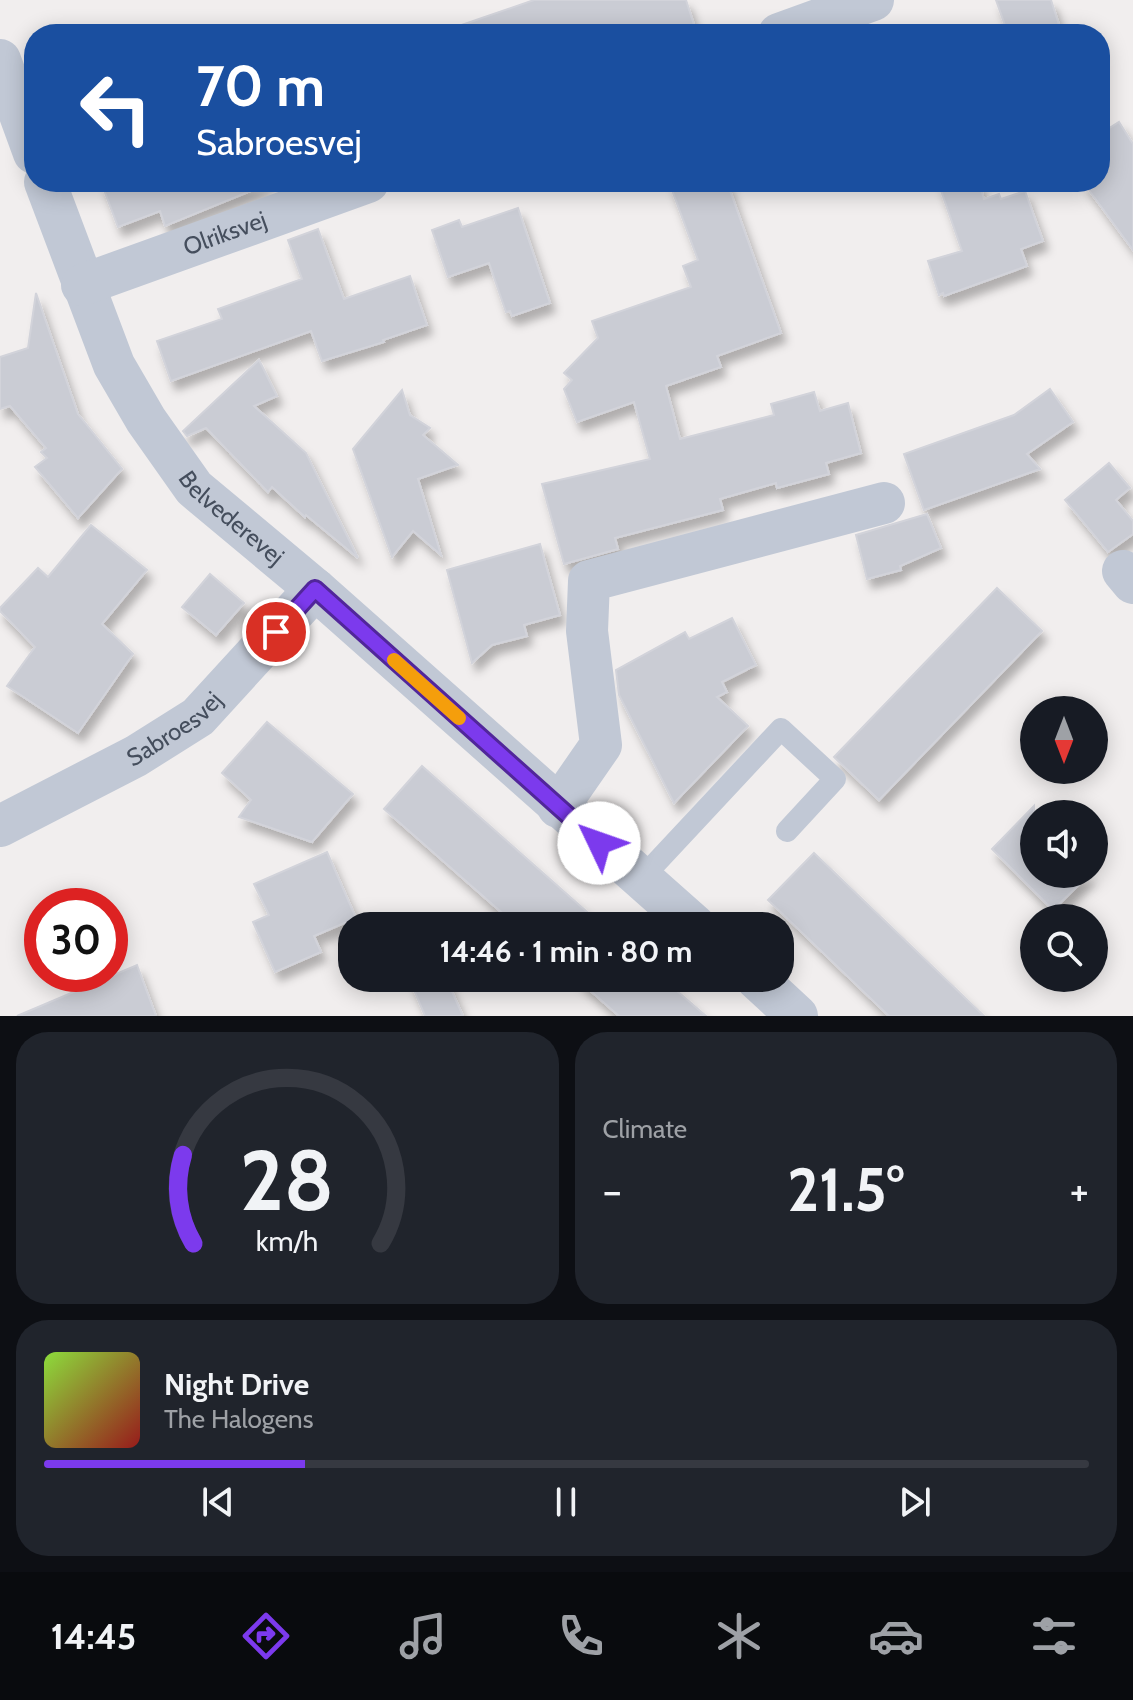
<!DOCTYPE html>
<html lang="en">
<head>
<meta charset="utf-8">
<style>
  body { margin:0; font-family:Cabin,sans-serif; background:#20242c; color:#f1f3f6; height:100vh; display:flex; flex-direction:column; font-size:30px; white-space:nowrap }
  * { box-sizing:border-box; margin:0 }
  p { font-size:26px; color:#9ea1a6 }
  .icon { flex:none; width:44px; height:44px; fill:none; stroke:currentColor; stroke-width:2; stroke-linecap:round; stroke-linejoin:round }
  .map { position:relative; height:1016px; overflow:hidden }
  .sheet { display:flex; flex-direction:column; gap:16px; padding:16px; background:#0d0f14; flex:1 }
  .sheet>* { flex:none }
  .top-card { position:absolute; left:24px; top:24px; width:1086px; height:168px; border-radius:32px; box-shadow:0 4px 20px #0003; background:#1a4fa0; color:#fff; overflow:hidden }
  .needle { width:52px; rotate:180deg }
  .controls { position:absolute; left:1020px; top:696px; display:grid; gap:16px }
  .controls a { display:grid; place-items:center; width:88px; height:88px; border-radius:50%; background:#171b24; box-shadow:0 4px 20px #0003; font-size:40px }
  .speed { position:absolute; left:24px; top:888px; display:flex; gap:16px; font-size:40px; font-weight:700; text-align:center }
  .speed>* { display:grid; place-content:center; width:104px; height:104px; border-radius:50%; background:#171b24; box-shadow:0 4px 20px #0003; line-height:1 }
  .speed .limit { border:12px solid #d22; background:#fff; color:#111 }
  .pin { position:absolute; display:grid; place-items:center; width:68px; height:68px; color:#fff; margin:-34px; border:4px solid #fff; border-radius:50%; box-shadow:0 2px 8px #0007 }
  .me { position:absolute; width:88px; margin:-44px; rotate:312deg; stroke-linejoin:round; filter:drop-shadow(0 0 6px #0008) }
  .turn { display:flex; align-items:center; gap:28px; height:168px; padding:0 40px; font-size:36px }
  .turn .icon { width:104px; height:104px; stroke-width:2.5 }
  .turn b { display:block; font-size:56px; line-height:68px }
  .big { font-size:60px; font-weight:700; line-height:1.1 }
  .sheet .tile { flex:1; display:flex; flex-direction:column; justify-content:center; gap:12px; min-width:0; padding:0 28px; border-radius:32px; background:#20242c }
  .sheet .dial { align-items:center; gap:0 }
  .dial svg { height:208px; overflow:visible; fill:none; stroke:#363941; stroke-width:7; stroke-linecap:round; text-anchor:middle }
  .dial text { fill:#f1f3f6; stroke:none }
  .song { display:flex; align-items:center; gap:24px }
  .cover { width:96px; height:96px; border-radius:12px; background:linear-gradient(135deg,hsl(90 70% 55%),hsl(0 70% 35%)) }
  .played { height:8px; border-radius:4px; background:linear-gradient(90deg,#7c3aed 25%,#363941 25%) }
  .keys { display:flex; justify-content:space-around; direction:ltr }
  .heat { display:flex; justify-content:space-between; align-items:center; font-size:44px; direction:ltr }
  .sheet .tiles { flex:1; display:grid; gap:16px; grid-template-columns:1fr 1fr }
  .tile:last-child { grid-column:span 2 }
  .trip { position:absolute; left:338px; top:912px; width:456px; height:80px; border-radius:32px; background:#171b24; box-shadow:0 4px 20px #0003; font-weight:700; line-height:80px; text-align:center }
  .dock { display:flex; height:128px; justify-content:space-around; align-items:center; background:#090b0e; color:#9ea1a6 }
  .dock .icon { width:56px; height:56px }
  .dock .selected { color:#7c3aed }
  .dock b { font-size:36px; color:#f1f3f6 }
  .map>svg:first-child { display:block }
  .building { fill:#caccd4; stroke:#d2d3da; stroke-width:2; filter:url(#shadow) }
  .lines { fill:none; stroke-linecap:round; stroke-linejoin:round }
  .service { stroke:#c1c8d5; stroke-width:22 }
  .minor { stroke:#c1c8d5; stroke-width:42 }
  .route-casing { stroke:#51269a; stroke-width:20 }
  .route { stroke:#7c3aed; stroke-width:14 }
  .slow { stroke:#f59e0b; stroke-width:14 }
  .labels { text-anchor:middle; stroke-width:6; stroke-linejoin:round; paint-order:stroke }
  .street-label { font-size:24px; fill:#454e5d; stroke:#fff }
</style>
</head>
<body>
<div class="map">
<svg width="1133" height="1016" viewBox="0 0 1133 1016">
  <defs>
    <filter id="shadow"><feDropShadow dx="5" dy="9" stdDeviation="4" flood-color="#0004"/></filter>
  </defs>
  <rect width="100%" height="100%" fill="#f1eeee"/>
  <g class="building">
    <path d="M534 0H686L697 34H451L450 29Z"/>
    <path d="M996 0H1051L1062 34H1008Z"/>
    <path d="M1119 122 1133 144V250L1083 182H1100V134Z"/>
    <path d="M101 182H270V183L165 226 160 211 118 227Z"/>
    <path d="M669 182H727L781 333 717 356 721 367 666 386 680 439 774 415 771 404 814 392 820 411 848 403 861 453 826 463 829 474 777 488 776 483 720 499 723 510 615 538 618 549 564 564 542 484 650 459 634 402 577 422 564 389 572 380 564 373 598 338 592 321 691 287 683 266 698 260Z"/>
    <path d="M938 182H979L984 199 999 194 1001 199 1025 191 1043 241 1021 249 1027 266 944 296 943 293 939 295 928 261 962 251Z"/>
    <path d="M518 208 550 303 512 316 510 311 506 312 489 263 448 277 432 230 459 220 462 227Z"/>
    <path d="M318 229 344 299 410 276 427 325 383 340 384 342 322 361 311 331 171 381 157 341 222 319 218 309 302 279 288 240Z"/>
    <path d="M36 293 78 414 122 469 78 518 35 467 47 458 41 452 46 448 10 406 0 409V357L28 348Z"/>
    <path d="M259 360 277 396 254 406 306 453 358 558 306 515 305 517 272 487 268 492 206 428 187 436 183 431Z"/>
    <path d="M1050 389 1073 422 1027 454 1040 469 924 510 904 454 1014 415Z"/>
    <path d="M402 390 410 415 430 428 423 435 458 465 418 479 441 555 413 531 392 557 353 449Z"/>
    <path d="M1109 463 1130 488 1116 500 1133 521V534L1108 552 1065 500Z"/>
    <path d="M927 514 941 548 900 566 901 570 867 579 856 535Z"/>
    <path d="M91 525 147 570 102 624 133 654 78 733 7 686 35 647 0 611V608L38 568 48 577Z"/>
    <path d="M540 544 560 615 524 625 527 636 492 645 472 663 447 570Z"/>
    <path d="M210 574 244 603 216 635 182 607Z"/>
    <path d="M997 588 1042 631 879 800 834 757Z"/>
    <path d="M732 618 756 665 722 682 727 692 717 697 748 726 674 803 619 695 616 670 685 632 689 639Z"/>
    <path d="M267 722 353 794 312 842 239 817 251 800 222 773Z"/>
    <path d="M422 766 603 926H517L384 809Z"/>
    <path d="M1034 806V874H1090L1053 910 992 849Z"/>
    <path d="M327 852 356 918 314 936 321 952 275 972 253 922 269 915 254 884Z"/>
    <path d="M814 853 984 1016H889L768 900Z"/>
    <path d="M137 965 156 1016H17Z"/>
    <path d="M409 978H446L463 1016H425Z"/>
    <path d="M576 978H662L706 1016H619Z"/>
  </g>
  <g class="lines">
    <path class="service" d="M640 880 781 729 835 779 787 831"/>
    <g class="minor">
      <path d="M779 34 873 0"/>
      <path d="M0 60 34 153"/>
      <path id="s1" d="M45 182 114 365 146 420 194 488 315 589 695 926"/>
      <path id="s2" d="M82 285 368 182"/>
      <path d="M1123 571 1133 583"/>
      <path d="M558 807 601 745 587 631 589 581 884 503"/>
      <path id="s3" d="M0 826 136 756 198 717 315 589"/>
      <path d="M756 978 797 1016"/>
    </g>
  </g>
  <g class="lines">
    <defs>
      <path id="route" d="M276 632 315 589 599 843"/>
    </defs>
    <use href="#route" class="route-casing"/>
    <use href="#route" class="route"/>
    <path class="slow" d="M394 660 459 718"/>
  </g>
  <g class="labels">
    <g class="street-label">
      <text dy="8" stroke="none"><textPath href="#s2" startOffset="152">Olriksvej</textPath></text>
      <text dy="8" stroke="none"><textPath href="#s1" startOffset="390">Belvederevej</textPath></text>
      <text dy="8" stroke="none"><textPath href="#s3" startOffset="200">Sabroesvej</textPath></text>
    </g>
  </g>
</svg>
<div class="controls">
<a><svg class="needle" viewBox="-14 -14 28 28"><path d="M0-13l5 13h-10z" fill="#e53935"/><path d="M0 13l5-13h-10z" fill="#9ea1a6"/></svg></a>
<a><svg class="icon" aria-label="sound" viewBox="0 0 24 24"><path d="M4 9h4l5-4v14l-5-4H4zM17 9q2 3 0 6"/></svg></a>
<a><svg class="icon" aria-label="search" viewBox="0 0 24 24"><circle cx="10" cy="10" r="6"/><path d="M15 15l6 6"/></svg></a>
</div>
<div class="speed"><div class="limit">30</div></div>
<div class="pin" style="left:276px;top:632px;background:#d93025"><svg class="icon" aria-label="arrive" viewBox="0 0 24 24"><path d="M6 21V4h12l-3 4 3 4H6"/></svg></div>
<svg class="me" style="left:599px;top:843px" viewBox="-20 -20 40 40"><circle r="19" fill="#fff"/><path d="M0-13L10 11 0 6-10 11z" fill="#7c3aed"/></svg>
<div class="trip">14:46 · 1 min · 80 m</div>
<div class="top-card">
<div class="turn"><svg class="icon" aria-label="left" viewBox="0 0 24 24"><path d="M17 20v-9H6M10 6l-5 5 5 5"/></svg><div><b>70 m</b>Sabroesvej</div></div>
</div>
</div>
<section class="sheet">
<div class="tiles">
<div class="tile dial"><svg viewBox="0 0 100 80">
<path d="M14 69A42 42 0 1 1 86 69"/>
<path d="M14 69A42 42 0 0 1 10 35" stroke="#7c3aed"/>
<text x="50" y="56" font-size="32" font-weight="700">28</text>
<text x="50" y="72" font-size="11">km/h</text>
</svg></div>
<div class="tile"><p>Climate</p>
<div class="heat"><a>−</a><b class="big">21.5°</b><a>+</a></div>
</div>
<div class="tile">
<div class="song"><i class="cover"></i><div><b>Night Drive</b><p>The Halogens</p></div></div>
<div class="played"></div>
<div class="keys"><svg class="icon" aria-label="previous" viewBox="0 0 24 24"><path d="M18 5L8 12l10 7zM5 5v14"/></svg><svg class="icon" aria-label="pause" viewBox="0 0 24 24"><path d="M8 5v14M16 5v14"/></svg><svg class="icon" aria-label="next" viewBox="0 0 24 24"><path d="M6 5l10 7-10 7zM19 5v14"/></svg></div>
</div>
</div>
</section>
<nav class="dock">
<b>14:45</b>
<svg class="icon selected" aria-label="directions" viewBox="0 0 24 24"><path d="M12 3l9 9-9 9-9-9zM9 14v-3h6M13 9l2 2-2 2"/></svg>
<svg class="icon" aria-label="music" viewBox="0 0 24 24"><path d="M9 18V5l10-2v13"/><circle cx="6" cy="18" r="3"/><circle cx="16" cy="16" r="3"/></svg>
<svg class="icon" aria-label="phone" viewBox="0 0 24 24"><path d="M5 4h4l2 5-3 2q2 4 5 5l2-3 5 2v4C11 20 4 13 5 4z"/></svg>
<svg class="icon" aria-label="climate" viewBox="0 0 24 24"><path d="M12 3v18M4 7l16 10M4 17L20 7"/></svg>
<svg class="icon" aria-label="car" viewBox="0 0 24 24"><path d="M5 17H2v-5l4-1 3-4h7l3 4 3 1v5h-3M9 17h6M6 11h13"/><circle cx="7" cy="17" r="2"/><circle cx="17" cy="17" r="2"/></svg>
<svg class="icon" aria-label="filters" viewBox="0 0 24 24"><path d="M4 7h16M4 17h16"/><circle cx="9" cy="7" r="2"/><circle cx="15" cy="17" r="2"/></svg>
</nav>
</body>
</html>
